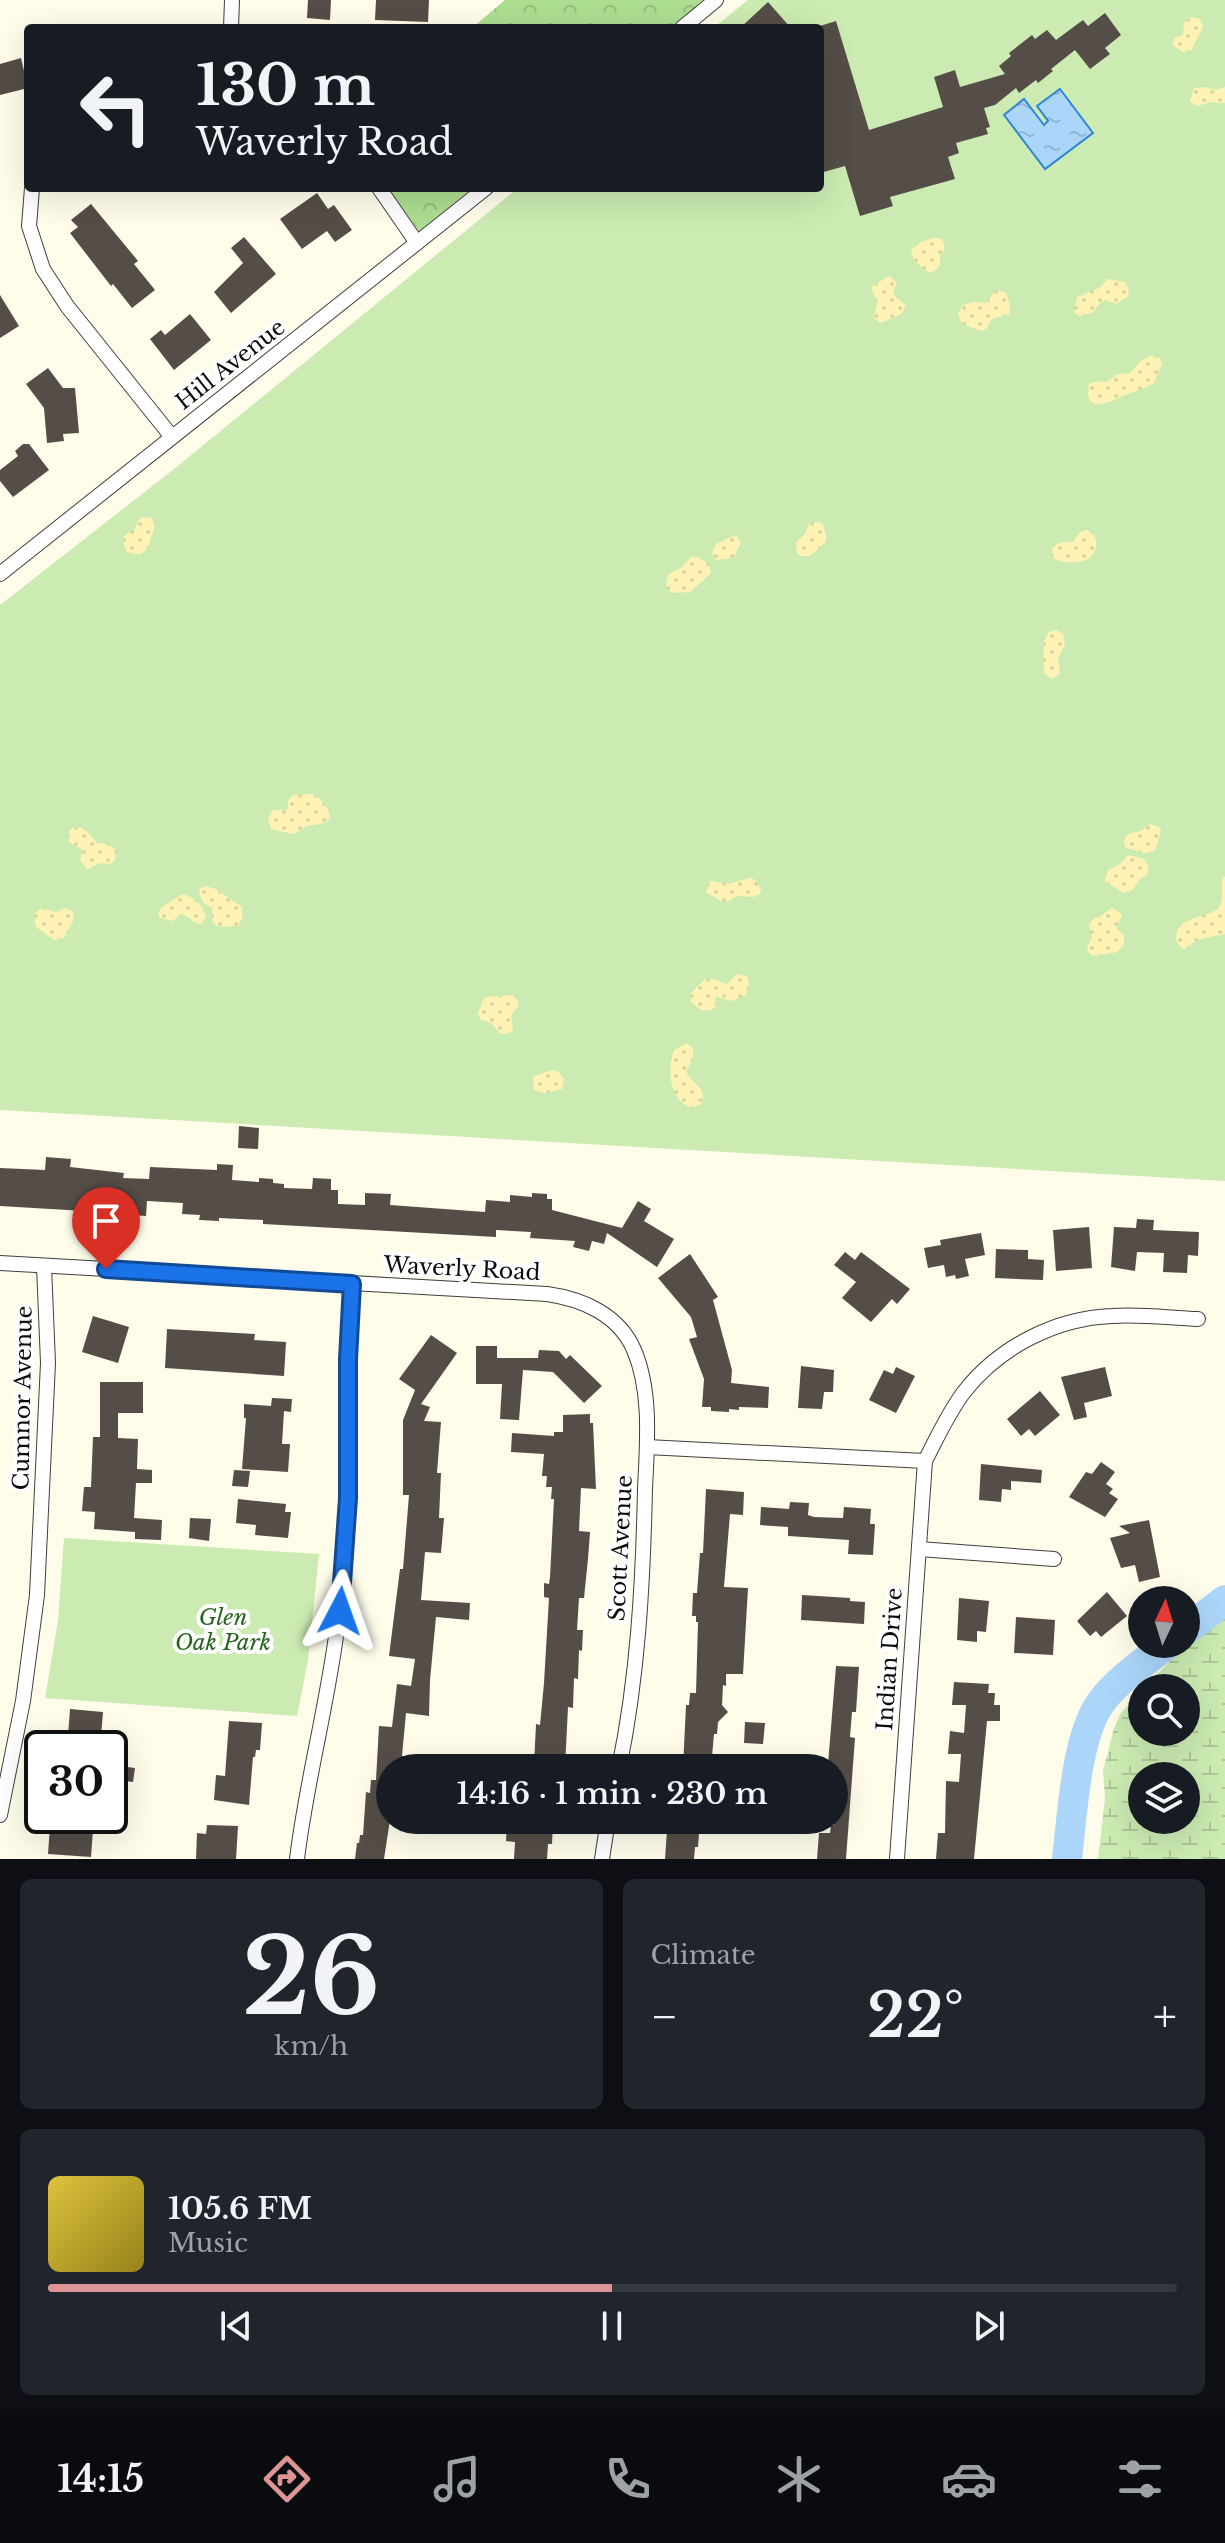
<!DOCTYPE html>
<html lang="en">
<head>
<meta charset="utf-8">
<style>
  body { margin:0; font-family:"Libre Baskerville",serif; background:#20242c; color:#f1f3f6; height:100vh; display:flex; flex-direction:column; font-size:30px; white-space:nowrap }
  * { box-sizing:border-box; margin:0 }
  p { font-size:26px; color:#9ea1a6 }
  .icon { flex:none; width:44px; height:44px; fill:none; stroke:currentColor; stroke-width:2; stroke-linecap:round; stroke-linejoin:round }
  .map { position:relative; height:1859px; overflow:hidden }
  .sheet { display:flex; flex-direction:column; gap:20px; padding:20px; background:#0d0f14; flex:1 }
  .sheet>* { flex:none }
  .guide { position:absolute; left:24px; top:24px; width:800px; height:168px; border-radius:8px; box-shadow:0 8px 32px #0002; background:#171b24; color:#f1f3f6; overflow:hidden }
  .needle { width:52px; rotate:4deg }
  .tools { position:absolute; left:1128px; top:1586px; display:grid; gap:16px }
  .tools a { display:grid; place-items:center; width:72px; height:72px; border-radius:50%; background:#171b24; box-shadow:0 8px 32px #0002; font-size:40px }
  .speed { position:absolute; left:24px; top:1730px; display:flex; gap:16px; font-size:40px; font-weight:700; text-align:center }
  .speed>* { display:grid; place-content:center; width:104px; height:104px; border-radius:50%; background:#171b24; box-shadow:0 8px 32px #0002; line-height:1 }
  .speed .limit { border:4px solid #111; border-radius:12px; background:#fff; color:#111 }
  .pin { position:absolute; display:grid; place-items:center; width:68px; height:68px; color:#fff; margin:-82px -34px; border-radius:50% 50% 50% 0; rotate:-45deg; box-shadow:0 0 8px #0007 }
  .pin .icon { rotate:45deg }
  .me { position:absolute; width:88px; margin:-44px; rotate:4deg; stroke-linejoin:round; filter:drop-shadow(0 0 6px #0008) }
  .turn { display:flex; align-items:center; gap:28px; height:168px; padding:0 40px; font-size:36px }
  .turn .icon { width:104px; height:104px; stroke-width:2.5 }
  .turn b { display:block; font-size:56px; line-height:68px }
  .big { font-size:60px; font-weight:600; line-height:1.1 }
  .sheet .tile { flex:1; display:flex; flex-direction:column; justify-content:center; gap:12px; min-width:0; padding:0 28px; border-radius:12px; background:#20242c }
  .sheet .dial { align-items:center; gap:0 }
  .dial b { font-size:104px; line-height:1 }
  .song { display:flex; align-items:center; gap:24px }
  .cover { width:96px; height:96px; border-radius:12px; background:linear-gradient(135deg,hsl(50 70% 55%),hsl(50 70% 35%)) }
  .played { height:8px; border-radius:4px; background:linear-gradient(90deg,#dc9594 50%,#363941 50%) }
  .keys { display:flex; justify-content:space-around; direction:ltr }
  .heat { display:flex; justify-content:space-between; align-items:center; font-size:44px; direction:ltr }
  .sheet .tiles { flex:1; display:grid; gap:20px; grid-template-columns:1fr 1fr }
  .tile:last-child { grid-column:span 2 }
  .trip { position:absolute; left:376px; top:1754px; width:472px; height:80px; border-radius:40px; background:#171b24; box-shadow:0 8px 32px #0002; font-weight:600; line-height:80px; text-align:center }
  .tabs { display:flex; height:128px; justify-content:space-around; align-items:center; background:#090b0e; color:#9ea1a6 }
  .tabs .icon { width:56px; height:56px }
  .tabs .active { color:#dc9594 }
  .tabs b { font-size:36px; color:#f1f3f6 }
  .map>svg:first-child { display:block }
  .green { fill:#cbebb2 }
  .forest { fill:url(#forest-crowns) }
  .wetland { fill:url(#wetland-marsh); fill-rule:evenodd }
  .sand { fill:url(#sand-dots) }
  .water { fill:url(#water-ripples); stroke:#2f85d4; stroke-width:2 }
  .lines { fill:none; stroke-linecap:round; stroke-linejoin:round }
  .river { stroke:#acd6f9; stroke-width:30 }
  .building { fill:#554e48 }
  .street-casing { stroke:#3f3f3f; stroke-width:16 }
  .street { stroke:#fff; stroke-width:14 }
  .route-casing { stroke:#114b97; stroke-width:20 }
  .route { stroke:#1a73e8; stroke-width:14 }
  .labels { text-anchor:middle; stroke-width:8; stroke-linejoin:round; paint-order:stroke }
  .street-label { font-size:22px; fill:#0c0c0c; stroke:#fff }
  .park-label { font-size:22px; font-style:italic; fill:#236619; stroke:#fff }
</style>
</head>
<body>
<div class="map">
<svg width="1225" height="1859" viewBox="0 0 1225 1859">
  <defs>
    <pattern id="forest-crowns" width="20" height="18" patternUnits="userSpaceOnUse" patternTransform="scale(2)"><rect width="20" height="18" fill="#addd91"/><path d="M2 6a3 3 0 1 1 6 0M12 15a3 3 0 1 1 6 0" fill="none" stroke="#94bc7c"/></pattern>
    <pattern id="wetland-marsh" width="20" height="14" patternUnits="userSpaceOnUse" patternTransform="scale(2)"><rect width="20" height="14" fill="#cbebb2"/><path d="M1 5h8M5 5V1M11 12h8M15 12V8" fill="none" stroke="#adc898"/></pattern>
    <pattern id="sand-dots" width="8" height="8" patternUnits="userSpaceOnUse" patternTransform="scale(2)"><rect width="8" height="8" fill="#fef3b4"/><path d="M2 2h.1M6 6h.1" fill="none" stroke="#d8cf9a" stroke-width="1.8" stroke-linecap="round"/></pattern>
    <pattern id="water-ripples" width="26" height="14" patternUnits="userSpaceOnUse" patternTransform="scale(2)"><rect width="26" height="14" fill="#acd6f9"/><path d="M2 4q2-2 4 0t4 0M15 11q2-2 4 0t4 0" fill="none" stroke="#93b6d4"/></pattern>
  </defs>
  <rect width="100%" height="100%" fill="#fffdea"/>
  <g class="green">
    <path d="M748 0H1225V1181L0 1110V605L174 469 518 188H820V28H713Z"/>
    <path d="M64 1538 319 1554 308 1660 297 1716 45 1698 58 1620Z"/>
  </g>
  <g class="forest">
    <path d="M505 0H703L673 28H472Z"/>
    <path d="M387 188H473L419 231Z"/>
  </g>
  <path class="wetland" d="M1225 1615V1859H1098L1105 1798 1103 1771 1114 1728 1121 1713 1142 1690V1732H1186V1688H1144L1176 1655ZM1142 1776H1186V1820H1142Z"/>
  <g class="sand">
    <path d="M1190 17 1200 19 1203 27 1191 51 1182 52 1172 44 1175 38 1183 35 1184 23Z"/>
    <path d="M1204 87 1216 90 1225 87V103L1211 102 1197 106 1190 101 1194 88Z"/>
    <path d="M933 238 942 239 945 248 940 256V267L930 273 914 261 911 251 917 244Z"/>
    <path d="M889 276 897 283 893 294 906 306 901 314 881 323 873 317 878 303 871 287Z"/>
    <path d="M1108 279 1125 282 1129 290 1127 297 1116 304 1106 300 1101 302 1092 313 1080 316 1074 313 1077 297 1099 288Z"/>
    <path d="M996 290 1006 293 1010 306 1009 314 992 319 987 328 982 331 962 324 958 314 962 305 973 302 986 303Z"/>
    <path d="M1150 356 1159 357 1162 363 1154 383C1145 389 1134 391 1123 396 1110 401 1083 417 1089 384L1097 381 1106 382 1118 374 1130 373 1141 361Z"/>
    <path d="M151 517 155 526 147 549 140 555 127 552 123 542 125 535 134 530 140 518Z"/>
    <path d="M817 522 823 524 827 541 810 556H800L797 553 796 542 805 534 809 524Z"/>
    <path d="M1086 530 1093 533C1107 560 1073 569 1053 558L1052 548 1061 542H1073L1080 532Z"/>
    <path d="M736 535 741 543 733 558 716 560 712 552 716 544Z"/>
    <path d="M691 557H698L709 564 711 573 690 592 671 593 666 586 668 575 682 567Z"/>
    <path d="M1056 630 1063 634 1065 644 1058 658 1060 674 1051 679 1044 673C1046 657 1039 646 1049 632Z"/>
    <path d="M310 794C321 796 330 809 330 819 321 827 311 823 303 828 300 830 297 833 293 834L271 829 268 818 273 810H287L289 799 293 795Z"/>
    <path d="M1150 824 1159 827 1161 831 1155 851 1145 853 1126 848 1124 843C1126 830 1133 835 1142 830 1145 829 1147 826 1150 824Z"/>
    <path d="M73 828C87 826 88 834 97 843L109 844 116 851 115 860 111 864 100 863 87 870 80 859 83 850 69 842V831Z"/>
    <path d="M1128 855 1144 859 1148 866V874L1139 880 1133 890 1123 893 1105 881 1108 870 1120 864Z"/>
    <path d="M1225 876V934L1196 940 1186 949 1181 948 1176 940C1176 914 1203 921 1219 908L1222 899V880Z"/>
    <path d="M750 878 755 880 761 889 760 894 753 897 737 896 729 901 722 902 706 892 710 881 728 884Z"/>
    <path d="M205 886 216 889 242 907 243 917 238 926 220 927 213 924 212 908 204 903 199 894 200 889Z"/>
    <path d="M182 894C194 897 201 904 206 915L202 924 196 923 183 914 179 915 173 921 160 918 158 914 161 908Z"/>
    <path d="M41 908 56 912 65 908 73 912 74 919 64 938 54 940 35 926V913Z"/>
    <path d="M1111 908 1116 909 1122 916 1116 928 1124 935V945L1117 952 1094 956 1089 953 1087 948 1092 937 1089 925 1094 918 1100 917Z"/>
    <path d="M737 974 747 976 749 984 746 995 731 1001 716 996 715 1007 709 1011 701 1010 691 1002V993L705 979H713L727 984Z"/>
    <path d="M508 995 516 996 519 1006 511 1015 513 1029 510 1033 501 1034 491 1023 480 1019 478 1013 484 998C493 994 499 999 508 995Z"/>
    <path d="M687 1043 693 1048V1058L686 1071C692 1085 708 1087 701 1104L692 1108C669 1100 667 1070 674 1050Z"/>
    <path d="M552 1070 558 1071 564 1078 562 1089 545 1093 534 1090 533 1077Z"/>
  </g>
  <path class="water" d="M1060 89 1093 133 1045 169 1004 115 1024 99 1044 125 1048 121 1037 106Z"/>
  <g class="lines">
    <g class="river">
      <path d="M1186 1630 1225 1600"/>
      <path d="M1067 1859C1072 1817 1076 1734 1102 1701 1119 1678 1146 1661 1168 1644"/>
    </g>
  </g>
  <g class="building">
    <path d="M308 0H331L330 20 307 18Z"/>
    <path d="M376 0H429L428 22 375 20Z"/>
    <path d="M768 2 791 28H740Z"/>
    <path d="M1105 13 1121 35 1105 48 1110 54 1090 69 1075 50 1051 69 1053 71 1038 83 1036 80 1019 93 1016 88 995 105 984 108 990 127 986 128 988 134 956 143 959 153 948 157 955 179 890 197 893 206 860 216 845 166 820 173V26L836 21 869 130 943 107 934 77 955 70 960 87 1005 74 999 66 1011 56 1009 53 1032 35 1035 39 1047 30 1056 40 1083 20 1088 26Z"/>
    <path d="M21 58 28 88 0 95V64Z"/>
    <path d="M317 193 328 209 334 205 352 230 335 242 327 231 302 249 280 219Z"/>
    <path d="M91 204 138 261 134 264 155 290 132 308 113 284 111 286 70 233 78 227 71 220Z"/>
    <path d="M244 237 276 274 231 313 214 292 243 263 231 248Z"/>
    <path d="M0 295 19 326 0 338Z"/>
    <path d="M190 314 211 340 174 370 150 339 161 330 165 335Z"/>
    <path d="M48 368 63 388H75L79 433 63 434 64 441 47 443 44 408 26 384Z"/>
    <path d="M23 444H29L49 470 13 497 0 481V470L18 456 15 451Z"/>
    <path d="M239 1126 259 1128 258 1149 238 1148Z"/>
    <path d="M46 1157 71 1159 70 1167 124 1173 123 1178 149 1179 150 1167 217 1170V1164L233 1165 232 1180 259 1182V1178L273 1179V1183L284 1184V1188L312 1189 313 1178 331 1179V1190H338V1204L365 1205V1193L391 1194 390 1205 485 1212 486 1200 510 1202V1195L532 1197V1193L547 1194V1199H552V1210L622 1228 638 1201 651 1209 644 1221 674 1239 657 1267 607 1233 604 1244 592 1241 589 1251 573 1247 575 1241 530 1238 531 1232 496 1230V1237L263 1224V1220L219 1218V1221L199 1220 200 1215 182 1214 183 1203 147 1201 146 1216 132 1215V1205L102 1203 101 1212 0 1206V1168L45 1170Z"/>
    <path d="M1137 1219 1154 1220 1153 1230 1199 1232 1198 1256 1188 1255 1187 1273 1163 1272 1164 1253 1137 1252 1135 1271 1111 1267 1114 1227 1136 1228Z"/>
    <path d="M1089 1227 1092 1268 1056 1271 1053 1230Z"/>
    <path d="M981 1233 985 1255 965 1259 969 1276 956 1279 955 1275 946 1277 944 1265 928 1268 924 1248 941 1245 940 1240Z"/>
    <path d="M996 1249 1028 1250V1259L1044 1260 1043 1280 995 1278Z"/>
    <path d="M845 1252 855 1260 861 1252 910 1289 897 1304 892 1299 871 1322 842 1298 856 1282 834 1265Z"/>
    <path d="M690 1254 718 1297 713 1300 732 1370 731 1383 769 1387 768 1408 739 1407V1410L729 1409V1412L711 1411V1407H702L704 1379 689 1339 697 1337 691 1317 658 1278Z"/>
    <path d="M93 1316 129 1327 118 1363 82 1352Z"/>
    <path d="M167 1329 255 1334 254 1340 286 1342 284 1376 165 1368Z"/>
    <path d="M431 1335 457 1353 421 1404 430 1407 424 1421 441 1422 437 1473H441L439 1518H444L441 1553 425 1552 421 1600 470 1603 469 1620 436 1617 430 1680 429 1716 406 1713 402 1756 431 1758V1768H390V1820L384 1859H355L357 1843H359L360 1835H363L366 1792 370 1793 371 1780H376L379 1726 392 1727 397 1684 411 1686 415 1659 389 1656 400 1569H403L409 1495H403V1420L415 1390 399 1379Z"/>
    <path d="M476 1346H497V1358H538L539 1350 559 1351 566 1359 570 1355 602 1386 584 1403 553 1372 523 1370 519 1420 500 1419 502 1384H476Z"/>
    <path d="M801 1366 834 1370 833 1392H824L822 1409 798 1408Z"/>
    <path d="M896 1367 915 1376 896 1413 869 1400 884 1370 893 1374Z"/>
    <path d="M1105 1367 1112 1396 1084 1403 1087 1417 1074 1420 1061 1377Z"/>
    <path d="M100 1382H143V1413H118V1438L138 1439 137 1469 152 1470V1483H136L134 1518 162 1520 161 1540 135 1539V1532L94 1529 95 1512 82 1511 84 1487H91L93 1437H100Z"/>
    <path d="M1040 1391 1060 1415 1035 1436 1029 1429 1021 1436 1007 1419Z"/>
    <path d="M272 1398 292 1399 291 1412 284 1411 282 1444H290L288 1472 242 1469 246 1418H244V1404L271 1406Z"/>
    <path d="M590 1414V1423H593L596 1489 581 1488 579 1531 590 1532 588 1559 584 1598H579L577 1630H583L582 1651 579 1650 578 1679 574 1678 573 1708 568 1707 565 1767 534 1765 536 1724 540 1725 544 1683 549 1598 544 1597V1583L549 1584 550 1577 554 1499H551L552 1487H546L547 1476H542L544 1454 511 1452 512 1433 554 1436V1432H563V1415Z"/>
    <path d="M1101 1462 1115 1472 1106 1484 1113 1489 1109 1493 1118 1499 1105 1517 1069 1497 1086 1472 1092 1474Z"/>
    <path d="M981 1464 1042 1470 1041 1483 1011 1481V1490L1002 1489 1001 1502 979 1500Z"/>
    <path d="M234 1470 250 1471 248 1487 232 1486Z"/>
    <path d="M706 1489 744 1492 743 1515 730 1514 724 1587 748 1588 743 1674H726V1686L723 1685 722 1705 728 1712 718 1722 717 1734H714L711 1768H683L686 1705H689L690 1693H696L698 1622H696V1616H692L693 1593H697L700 1553H703Z"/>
    <path d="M238 1499 286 1504 285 1512H291L288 1538 255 1535 256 1525 236 1523Z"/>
    <path d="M790 1502 809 1503 808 1515 814 1517 843 1518 844 1507 871 1509 870 1524H875L873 1555 848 1554 849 1540 788 1536V1527L760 1525 761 1507 789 1509Z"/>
    <path d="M190 1518 211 1519 209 1541 189 1538Z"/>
    <path d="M1149 1520 1160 1577 1139 1582 1135 1565 1121 1568 1110 1538 1130 1533 1119 1526Z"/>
    <path d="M1107 1592 1127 1616 1101 1637 1096 1631 1090 1636 1077 1621Z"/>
    <path d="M802 1595 850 1598V1601L865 1602 864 1624 801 1620Z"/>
    <path d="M959 1598 989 1601 986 1632 977 1631V1642L957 1640Z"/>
    <path d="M1016 1617 1055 1620 1053 1655 1014 1653Z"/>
    <path d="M836 1666 859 1667 856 1712H852L850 1737 855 1738 846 1859H817L819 1833H830L831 1825H834V1764H828Z"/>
    <path d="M954 1682 989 1684 988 1693H995L994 1705H1000V1721H987L974 1859H936L938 1833H945L946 1781 959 1782 961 1754H948L950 1731 964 1733 966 1705H952Z"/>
    <path d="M70 1709 103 1712 100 1748H67Z"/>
    <path d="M229 1721 262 1723 260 1750H256L255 1757H253L249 1805 214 1800 216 1775 225 1776Z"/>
    <path d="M745 1722 765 1723 763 1744 744 1743Z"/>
    <path d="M112 1765 135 1768 133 1782 110 1779Z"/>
    <path d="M57 1816H94L91 1857 48 1854 50 1826H56Z"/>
    <path d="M507 1820 553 1822 552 1844H548L547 1859H514L515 1842 506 1841Z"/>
    <path d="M673 1820H700L698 1847H695L694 1859H665L667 1830H672Z"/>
    <path d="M207 1825 238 1826 236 1859H196L197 1833 206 1834Z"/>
  </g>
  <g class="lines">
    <defs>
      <g id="street">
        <path d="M231 28 232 0"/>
        <path d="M682 28 716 0"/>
        <path d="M32 188 29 226 43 269 67 306 172 437"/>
        <path d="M379 188 417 243"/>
        <path d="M0 574 486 188"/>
        <path d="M0 1263 547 1294C583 1299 619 1315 634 1350 652 1392 647 1445 645 1489 643 1583 638 1676 619 1768"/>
        <path d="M647 1447 925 1461"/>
        <path d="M919 1549 1054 1559"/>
        <path d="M0 1815 23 1701 37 1595 48 1363 44 1266"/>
        <path d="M297 1859C307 1776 330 1696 339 1613 352 1504 346 1394 352 1284"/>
        <path d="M602 1859 608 1820"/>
        <path d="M897 1859 925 1461C937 1438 948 1413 964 1392 999 1347 1056 1318 1112 1316 1141 1314 1170 1318 1198 1319"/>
      </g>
    </defs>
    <use href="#street" class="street-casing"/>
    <use href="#street" class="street"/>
  </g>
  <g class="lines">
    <defs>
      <path id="route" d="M106 1269 352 1284 348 1359V1498L340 1611"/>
    </defs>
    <use href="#route" class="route-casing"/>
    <use href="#route" class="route"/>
  </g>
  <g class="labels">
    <g class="street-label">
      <text transform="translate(230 364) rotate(-38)" y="8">Hill Avenue</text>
      <text transform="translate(462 1268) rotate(3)" y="8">Waverly Road</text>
      <text transform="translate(22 1398) rotate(-89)" y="8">Cumnor Avenue</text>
      <text transform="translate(620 1548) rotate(-87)" y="8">Scott Avenue</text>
      <text transform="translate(889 1659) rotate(-86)" y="8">Indian Drive</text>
    </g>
    <g class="park-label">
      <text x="223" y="1625">Glen<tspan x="223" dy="25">Oak Park</tspan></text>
    </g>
  </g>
</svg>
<div class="tools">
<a><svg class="needle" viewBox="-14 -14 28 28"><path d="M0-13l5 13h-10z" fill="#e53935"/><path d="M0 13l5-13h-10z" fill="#9ea1a6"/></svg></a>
<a><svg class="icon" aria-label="search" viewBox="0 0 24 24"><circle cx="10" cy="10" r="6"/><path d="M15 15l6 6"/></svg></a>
<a><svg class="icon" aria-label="layers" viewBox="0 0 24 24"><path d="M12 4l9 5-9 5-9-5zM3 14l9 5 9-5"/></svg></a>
</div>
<div class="speed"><div class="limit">30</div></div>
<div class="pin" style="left:106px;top:1269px;background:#d93025"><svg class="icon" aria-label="arrive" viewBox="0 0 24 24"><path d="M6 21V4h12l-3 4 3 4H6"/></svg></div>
<svg class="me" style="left:340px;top:1611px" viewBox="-20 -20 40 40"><path d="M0-17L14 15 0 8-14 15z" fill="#1a73e8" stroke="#fff" stroke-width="4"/></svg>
<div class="trip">14:16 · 1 min · 230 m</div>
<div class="guide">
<div class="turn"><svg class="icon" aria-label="left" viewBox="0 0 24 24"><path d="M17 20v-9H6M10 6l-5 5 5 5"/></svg><div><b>130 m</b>Waverly Road</div></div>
</div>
</div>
<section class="sheet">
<div class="tiles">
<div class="tile dial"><b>26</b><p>km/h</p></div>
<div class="tile"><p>Climate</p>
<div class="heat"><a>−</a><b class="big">22°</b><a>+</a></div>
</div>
<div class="tile">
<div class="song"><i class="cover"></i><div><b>105.6 FM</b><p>Music</p></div></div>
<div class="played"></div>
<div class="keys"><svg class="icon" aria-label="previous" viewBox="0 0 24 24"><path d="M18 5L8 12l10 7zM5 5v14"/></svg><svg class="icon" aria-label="pause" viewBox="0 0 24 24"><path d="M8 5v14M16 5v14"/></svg><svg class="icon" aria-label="next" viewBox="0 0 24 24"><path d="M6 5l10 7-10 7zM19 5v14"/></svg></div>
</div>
</div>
</section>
<nav class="tabs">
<b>14:15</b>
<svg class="icon active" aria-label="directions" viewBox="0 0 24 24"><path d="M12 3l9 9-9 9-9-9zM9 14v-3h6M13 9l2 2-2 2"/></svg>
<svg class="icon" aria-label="music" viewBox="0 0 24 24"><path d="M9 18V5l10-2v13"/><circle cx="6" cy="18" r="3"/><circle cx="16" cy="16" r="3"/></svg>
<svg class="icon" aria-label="phone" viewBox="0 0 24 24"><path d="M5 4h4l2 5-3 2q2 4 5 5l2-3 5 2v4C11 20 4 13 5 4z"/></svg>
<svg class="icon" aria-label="climate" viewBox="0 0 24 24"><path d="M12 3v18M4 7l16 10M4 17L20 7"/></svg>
<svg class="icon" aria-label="car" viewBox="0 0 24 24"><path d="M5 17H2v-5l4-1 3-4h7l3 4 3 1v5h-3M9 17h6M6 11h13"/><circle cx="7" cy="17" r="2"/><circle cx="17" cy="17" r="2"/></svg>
<svg class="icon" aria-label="filters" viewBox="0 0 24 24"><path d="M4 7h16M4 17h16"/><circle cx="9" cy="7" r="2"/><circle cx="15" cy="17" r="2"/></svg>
</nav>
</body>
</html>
